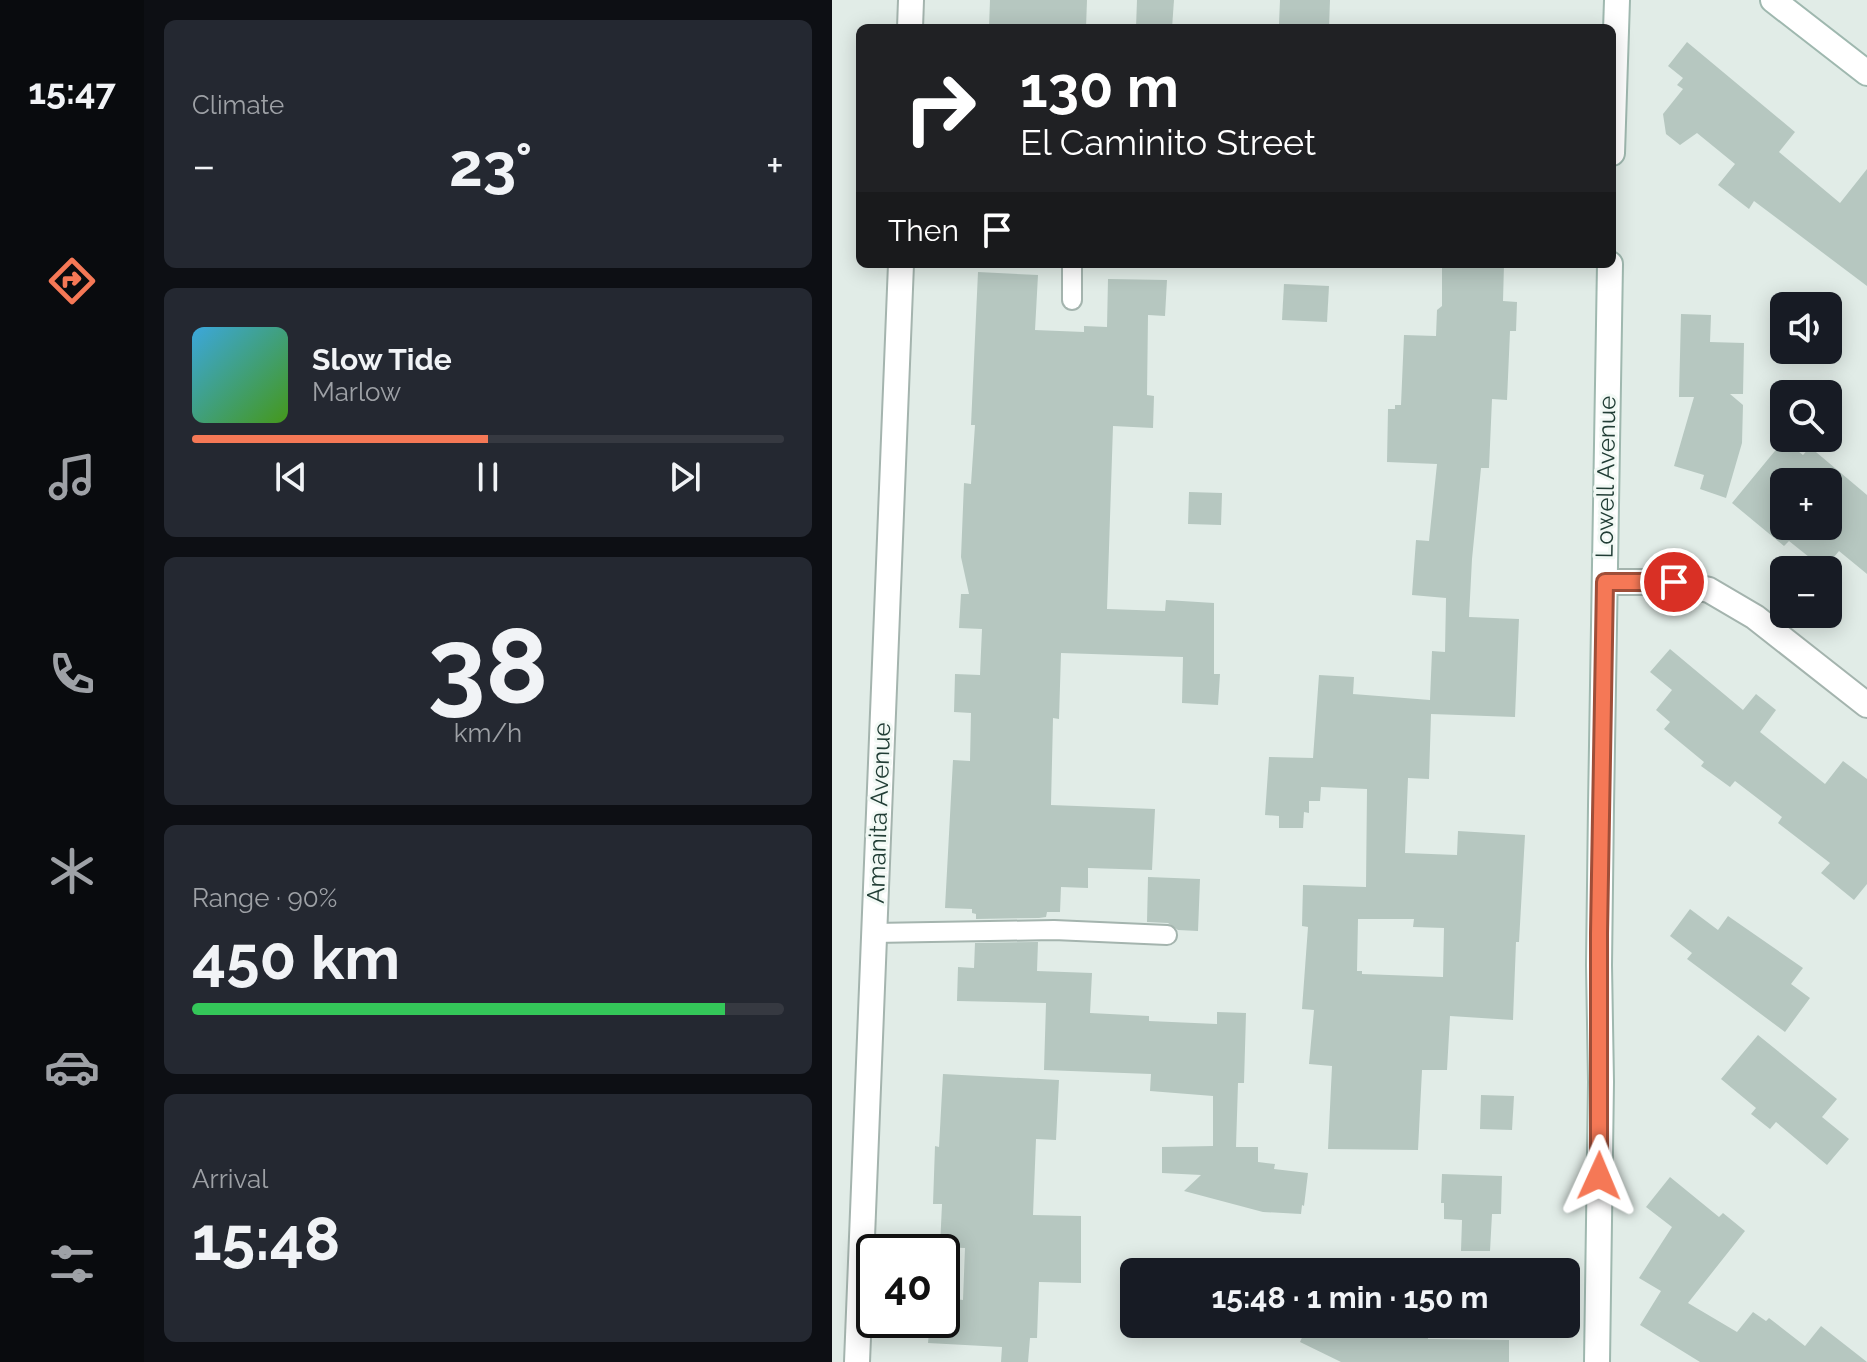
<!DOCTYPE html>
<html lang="en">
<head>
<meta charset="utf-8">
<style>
  body { margin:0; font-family:Raleway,sans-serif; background:#242831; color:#f1f3f6; height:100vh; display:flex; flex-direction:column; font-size:30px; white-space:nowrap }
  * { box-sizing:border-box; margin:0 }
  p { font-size:26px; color:#9ea1a6 }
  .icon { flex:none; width:44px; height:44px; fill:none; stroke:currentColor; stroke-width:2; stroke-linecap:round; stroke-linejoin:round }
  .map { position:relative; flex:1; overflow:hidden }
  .side { display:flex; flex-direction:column; gap:20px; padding:20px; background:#0d0f14; width:688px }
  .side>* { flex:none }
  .guide { position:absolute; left:24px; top:24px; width:760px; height:244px; border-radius:12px; box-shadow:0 4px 20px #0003; background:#202124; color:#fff; overflow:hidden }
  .controls { position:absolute; left:938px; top:292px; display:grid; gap:16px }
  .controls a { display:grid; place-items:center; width:72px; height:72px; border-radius:12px; background:#171b24; box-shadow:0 4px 20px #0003; font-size:40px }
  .speed { position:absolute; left:24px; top:1234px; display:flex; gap:16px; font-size:40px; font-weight:700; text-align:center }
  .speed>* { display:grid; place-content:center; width:104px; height:104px; border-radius:50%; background:#171b24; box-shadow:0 4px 20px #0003; line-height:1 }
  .speed .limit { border:4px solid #111; border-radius:12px; background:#fff; color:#111 }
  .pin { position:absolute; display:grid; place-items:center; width:68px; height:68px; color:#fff; margin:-34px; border:4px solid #fff; border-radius:50%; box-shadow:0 2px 8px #0007 }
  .me { position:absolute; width:88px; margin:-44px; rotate:1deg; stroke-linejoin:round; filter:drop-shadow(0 0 6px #0008) }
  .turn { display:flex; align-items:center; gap:28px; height:168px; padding:0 32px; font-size:36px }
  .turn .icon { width:104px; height:104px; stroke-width:2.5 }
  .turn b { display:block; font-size:56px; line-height:68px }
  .then { display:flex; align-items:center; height:76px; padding:0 32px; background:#0003; gap:16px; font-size:30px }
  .big { font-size:60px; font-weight:700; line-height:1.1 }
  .side .tile { flex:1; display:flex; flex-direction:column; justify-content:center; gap:12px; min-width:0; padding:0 28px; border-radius:12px; background:#242831 }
  .side .dial { align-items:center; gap:0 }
  .dial b { font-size:104px; line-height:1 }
  .song { display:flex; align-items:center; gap:24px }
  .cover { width:96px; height:96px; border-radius:12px; background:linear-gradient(135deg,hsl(200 70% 55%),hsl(100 70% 35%)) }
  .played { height:8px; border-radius:4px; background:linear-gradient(90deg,#f57856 50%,#363941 50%) }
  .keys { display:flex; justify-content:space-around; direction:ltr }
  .heat { display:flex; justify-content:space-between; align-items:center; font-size:44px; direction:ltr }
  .charge { height:12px; border-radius:6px; background:linear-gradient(90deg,#34c759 90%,#363941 0) }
  .trip { position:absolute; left:288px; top:1258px; width:460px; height:80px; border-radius:12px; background:#171b24; box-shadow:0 4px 20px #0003; font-weight:700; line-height:80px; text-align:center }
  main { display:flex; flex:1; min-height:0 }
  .tab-bar { display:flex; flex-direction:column; width:144px; justify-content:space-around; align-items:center; background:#090b0e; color:#9ea1a6 }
  .tab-bar .icon { width:56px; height:56px }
  .tab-bar .active { color:#f57856 }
  .tab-bar b { font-size:36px; color:#f1f3f6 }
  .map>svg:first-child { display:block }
  .building { fill:#b6c7c0; fill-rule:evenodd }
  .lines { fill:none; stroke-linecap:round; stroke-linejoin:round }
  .lane-casing { stroke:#a4b4ae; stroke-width:22 }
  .street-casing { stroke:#a4b4ae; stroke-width:28 }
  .secondary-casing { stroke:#9fb8af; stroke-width:28 }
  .lane { stroke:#fff; stroke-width:18 }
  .street { stroke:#fff; stroke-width:24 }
  .secondary { stroke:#fff; stroke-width:24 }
  .route-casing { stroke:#9f4e38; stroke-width:20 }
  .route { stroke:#f57856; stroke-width:14 }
  .labels { text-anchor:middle; stroke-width:6; stroke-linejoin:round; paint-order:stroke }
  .street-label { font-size:24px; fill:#213d35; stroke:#f2f9f5 }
</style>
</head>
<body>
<main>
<nav class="tab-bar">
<b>15:47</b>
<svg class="icon active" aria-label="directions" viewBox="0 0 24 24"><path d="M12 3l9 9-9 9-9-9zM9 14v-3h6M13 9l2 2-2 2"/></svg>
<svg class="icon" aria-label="music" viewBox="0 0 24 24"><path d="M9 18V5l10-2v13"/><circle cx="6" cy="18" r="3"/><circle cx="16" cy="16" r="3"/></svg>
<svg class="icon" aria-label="phone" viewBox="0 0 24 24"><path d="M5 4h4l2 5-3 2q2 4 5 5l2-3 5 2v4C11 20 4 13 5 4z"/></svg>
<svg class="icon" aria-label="climate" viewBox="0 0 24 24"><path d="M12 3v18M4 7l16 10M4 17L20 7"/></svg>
<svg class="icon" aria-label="car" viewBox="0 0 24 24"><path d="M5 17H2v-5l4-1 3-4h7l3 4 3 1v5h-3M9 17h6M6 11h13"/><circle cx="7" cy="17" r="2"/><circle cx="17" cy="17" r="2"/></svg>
<svg class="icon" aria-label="filters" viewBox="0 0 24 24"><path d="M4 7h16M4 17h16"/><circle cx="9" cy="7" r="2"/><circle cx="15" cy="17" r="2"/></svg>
</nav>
<section class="side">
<div class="tile"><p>Climate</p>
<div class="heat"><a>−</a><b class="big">23°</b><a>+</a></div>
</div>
<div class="tile">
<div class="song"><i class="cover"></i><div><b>Slow Tide</b><p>Marlow</p></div></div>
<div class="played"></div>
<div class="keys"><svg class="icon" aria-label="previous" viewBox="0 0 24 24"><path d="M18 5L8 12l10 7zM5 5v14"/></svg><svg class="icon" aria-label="pause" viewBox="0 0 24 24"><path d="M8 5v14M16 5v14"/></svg><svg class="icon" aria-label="next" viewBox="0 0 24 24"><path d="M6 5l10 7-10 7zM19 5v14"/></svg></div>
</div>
<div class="tile dial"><b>38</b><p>km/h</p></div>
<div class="tile"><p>Range · 90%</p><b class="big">450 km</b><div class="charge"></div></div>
<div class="tile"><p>Arrival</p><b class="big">15:48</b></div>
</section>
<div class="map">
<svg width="1035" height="1362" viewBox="0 0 1035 1362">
  <rect width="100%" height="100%" fill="#e1ece7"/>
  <g class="building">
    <path d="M158 0H255L254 28H157Z"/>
    <path d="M305 0H342L340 28H304Z"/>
    <path d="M448 0H498L497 28H451V24H447Z"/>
    <path d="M855 42 963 132 947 152 1008 203 1035 169V286L922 201 917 209 886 185 903 164 865 133 848 145 834 134 831 114 851 89 845 85 851 78 836 66Z"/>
    <path d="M610 264H672L671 301 685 302 684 331H678L675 400 660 399 657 468H649L640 559 637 617 687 619 683 717 599 714 597 779 576 778 573 853 625 855 626 831 693 835 687 942H684L681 1020 618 1016 615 1070H590L586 1150 496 1149 500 1066 477 1064 482 1010 470 1009 476 927 470 926 471 885 534 887 535 789 489 787 488 801H477V813L472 812 471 828H447V816L433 815 437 757 481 758 487 675 522 677 521 694 598 700 600 651 613 652 614 598 580 595 584 540 597 541 605 464 555 462 556 409H563V405H569L572 335 604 336 605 310 610 306ZM526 919H582L581 927 612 928 611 977 530 974V971H525Z"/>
    <path d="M146 272 206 275 203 330 252 332V326L275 327 276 279 335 280 333 316 316 315 315 395 322 396 321 428 281 426 275 609 333 611 334 600 382 603V674H388L386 705 350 703 351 657 229 653 227 719 221 718 219 805 323 809 320 870 256 868V888L229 887 228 912H215L214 917 207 918 144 919V914L140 913V909L113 908 121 760 138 761 139 713 122 712 123 674 148 675 150 629 127 628 129 594H137L129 557 132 483 139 484 143 425H139Z"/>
    <path d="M452 284 497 286 495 322 450 320Z"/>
    <path d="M849 314 879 315 878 342 912 343 911 394H898L911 405 910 443 894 498 868 489 872 475 842 466 862 397H847Z"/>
    <path d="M952 440 971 455 978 447 1035 495V574L1007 551 992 569 957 541 952 546 900 503ZM952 482H996V526H952Z"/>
    <path d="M357 492 390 493 389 525 356 524Z"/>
    <path d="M838 649 911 710 924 694 944 710 928 732 993 784 1011 761 1035 779V884L1022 900 989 873 998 863 946 823 950 817 903 781 898 787 869 766 872 762 832 729 838 722 824 710 840 690 818 672Z"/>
    <path d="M316 877 368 879 366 931 346 930 336 923 315 922Z"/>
    <path d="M858 909 886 930 896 916 971 968 959 984 978 998 953 1032 855 959 860 953 838 936Z"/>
    <path d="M206 942 205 971 260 973 258 1013 317 1016V1021L385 1024V1012L414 1013 412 1083H406L404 1147H426V1162L443 1164 442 1169 476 1173 472 1206 470 1205 469 1214 431 1212 352 1191 369 1175 330 1173V1147L381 1146V1096L318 1091 319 1074 212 1070 214 1003 125 1001 126 967 142 968 143 943Z"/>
    <path d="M926 1035 1005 1099 990 1117 1017 1139 995 1165 944 1122 938 1129 919 1114 924 1108 889 1079Z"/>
    <path d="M111 1074 227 1080 224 1140 204 1139 201 1215 249 1216V1283L207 1282 205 1338H198L196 1362H169L170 1347 96 1343 98 1320H110V1309L123 1310V1299L131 1300 133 1248 108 1247 110 1204H101L103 1146 107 1147Z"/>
    <path d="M649 1095 682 1096 680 1130 648 1129Z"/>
    <path d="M610 1174 670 1176 669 1214H660L658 1251H629L630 1220 612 1219V1203H609Z"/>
    <path d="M838 1177 887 1217 891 1213 913 1231 856 1303 905 1332 921 1312 934 1321 937 1318 973 1346 989 1326 1035 1362H868L808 1325 829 1291 807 1278 840 1227 814 1207Z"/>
    <path d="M476 1324H555L554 1328 596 1333V1339L677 1340V1362H509L468 1342Z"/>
  </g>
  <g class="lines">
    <defs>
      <g id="lane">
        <path d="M240 300V264"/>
        <path d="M42 933 222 930 335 935"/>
      </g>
      <g id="street">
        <path d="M78 28 79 0"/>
        <path d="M773 582H842L877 590 923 617 1035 705"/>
        <path d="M25 1362 69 264"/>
      </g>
      <g id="secondary">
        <path d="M941 0 1035 73"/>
        <path d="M780 153 785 0"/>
        <path d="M765 1362 769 1082 767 965 769 806 778 264"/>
      </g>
    </defs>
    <use href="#lane" class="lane-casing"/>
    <use href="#street" class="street-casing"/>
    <use href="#secondary" class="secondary-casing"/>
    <use href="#lane" class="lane"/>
    <use href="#street" class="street"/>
    <use href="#secondary" class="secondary"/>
  </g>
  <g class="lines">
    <defs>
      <path id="route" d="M767 1176V933L773 582H842"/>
    </defs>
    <use href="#route" class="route-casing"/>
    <use href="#route" class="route"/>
  </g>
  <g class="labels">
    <g class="street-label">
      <text transform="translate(774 477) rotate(-89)" y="8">Lowell Avenue</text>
      <text transform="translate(47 813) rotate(-88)" y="8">Amanita Avenue</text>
    </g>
  </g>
</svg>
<div class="controls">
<a><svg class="icon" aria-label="sound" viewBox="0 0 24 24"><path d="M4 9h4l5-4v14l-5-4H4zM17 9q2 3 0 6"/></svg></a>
<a><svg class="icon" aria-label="search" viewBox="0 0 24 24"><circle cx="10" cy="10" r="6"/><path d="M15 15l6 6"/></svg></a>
<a>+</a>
<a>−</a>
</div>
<div class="speed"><div class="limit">40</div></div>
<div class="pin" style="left:842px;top:582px;background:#d93025"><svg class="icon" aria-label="arrive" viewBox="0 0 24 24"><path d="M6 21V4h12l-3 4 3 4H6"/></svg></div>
<svg class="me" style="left:767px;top:1176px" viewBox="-20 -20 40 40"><path d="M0-17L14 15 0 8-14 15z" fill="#f57856" stroke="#fff" stroke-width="4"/></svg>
<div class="trip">15:48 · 1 min · 150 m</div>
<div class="guide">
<div class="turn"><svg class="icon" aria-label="right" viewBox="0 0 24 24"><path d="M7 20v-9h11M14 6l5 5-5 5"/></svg><div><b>130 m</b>El Caminito Street</div></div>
<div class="then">Then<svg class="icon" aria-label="arrive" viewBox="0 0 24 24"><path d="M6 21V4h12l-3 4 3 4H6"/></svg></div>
</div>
</div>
</main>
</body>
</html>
